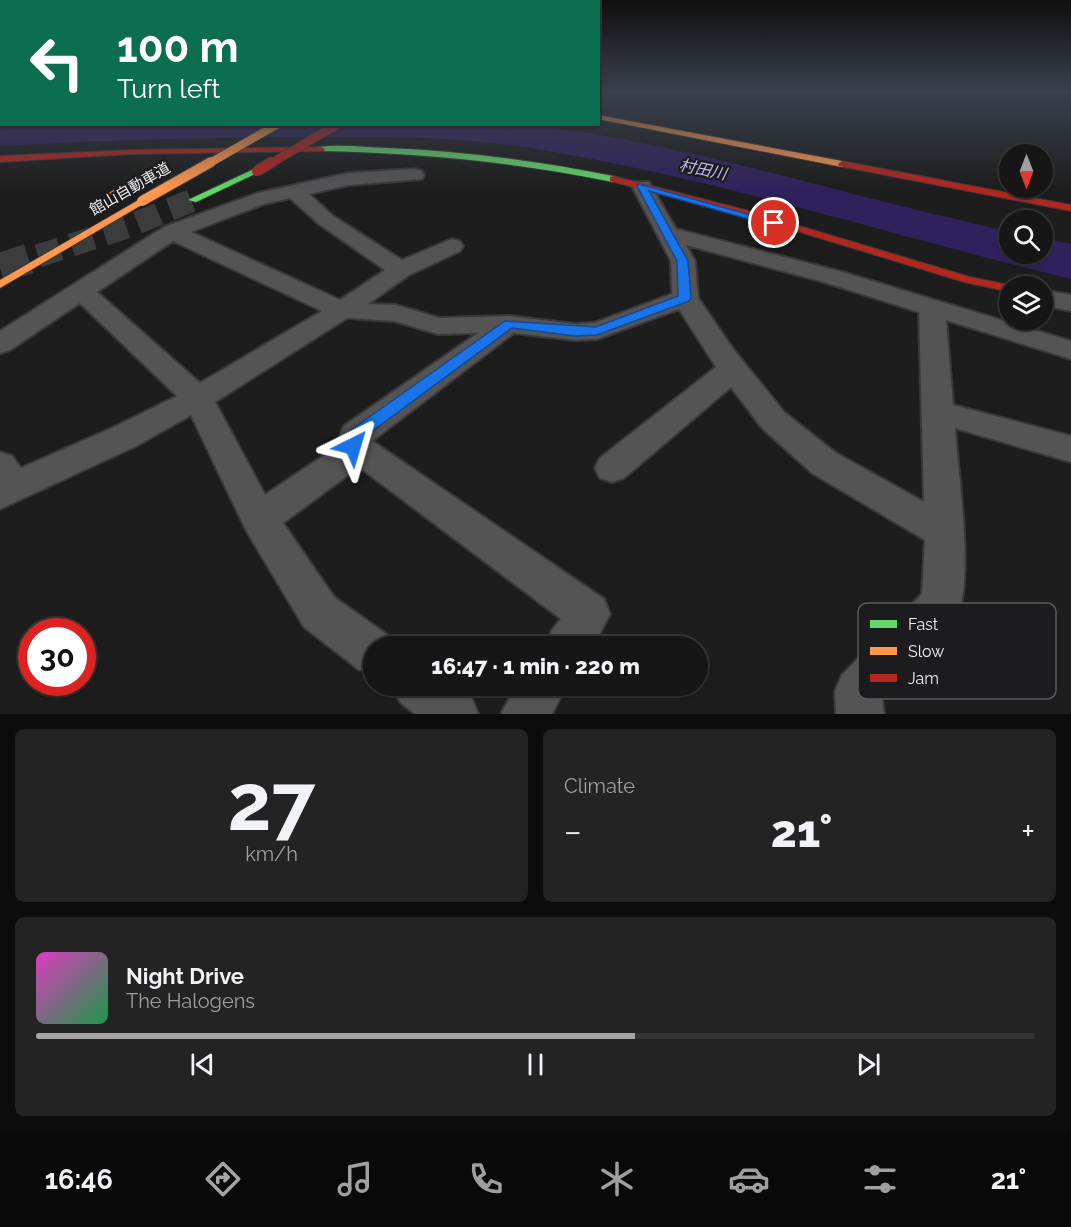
<!DOCTYPE html>
<html lang="en">
<head>
<meta charset="utf-8">
<style>
  body { margin:0; font-family:Raleway,"Noto Sans JP",sans-serif; background:#232323; color:#f1f3f6; height:100vh; display:flex; flex-direction:column; font-size:22px; white-space:nowrap }
  * { box-sizing:border-box; margin:0 }
  p { font-size:20px; color:#9e9fa1 }
  .icon { flex:none; width:33px; height:33px; fill:none; stroke:currentColor; stroke-width:2; stroke-linecap:round; stroke-linejoin:round }
  .map { position:relative; height:714px; overflow:hidden }
  .details { display:flex; flex-direction:column; gap:15px; padding:15px; background:#0c0c0c; flex:1 }
  .details>* { flex:none }
  .guide { position:absolute; left:0px; top:0px; width:600px; height:126px; box-shadow:0 2px 4px #0004,0 0 0 2px #353535; background:#0b6e4f; color:#fff; overflow:hidden }
  .needle { width:39px; rotate:180deg }
  .controls { position:absolute; left:999px; top:144px; display:grid; gap:12px }
  .controls a { display:grid; place-items:center; width:54px; height:54px; border-radius:50%; background:#161616; box-shadow:0 2px 4px #0004,0 0 0 2px #353535; font-size:30px }
  .speed { position:absolute; left:18px; top:618px; display:flex; gap:12px; font-size:30px; font-weight:700; text-align:center }
  .speed>* { display:grid; place-content:center; width:78px; height:78px; border-radius:50%; background:#161616; box-shadow:0 2px 4px #0004,0 0 0 2px #353535; line-height:1 }
  .speed .limit { border:9px solid #d22; background:#fff; color:#111 }
  .pin { position:absolute; display:grid; place-items:center; width:51px; height:51px; color:#fff; margin:-26px; border:3px solid #fff; border-radius:50%; box-shadow:0 2px 6px #0007 }
  .me { position:absolute; width:66px; margin:-33px; rotate:40deg; stroke-linejoin:round; filter:drop-shadow(0 0 4px #0008) }
  .turn { display:flex; align-items:center; gap:21px; height:126px; padding:0 18px; font-size:27px }
  .turn .icon { width:78px; height:78px; stroke-width:2.5 }
  .turn b { display:block; font-size:42px; line-height:51px }
  .big { font-size:45px; font-weight:800; line-height:1.1 }
  .details .widget { flex:1; display:flex; flex-direction:column; justify-content:center; gap:9px; min-width:0; padding:0 21px; border-radius:9px; background:#232323 }
  .details .dial { align-items:center; gap:0 }
  .dial b { font-size:78px; line-height:1 }
  .song { display:flex; align-items:center; gap:18px }
  .cover { width:72px; height:72px; border-radius:9px; background:linear-gradient(135deg,hsl(310 70% 55%),hsl(140 70% 35%)) }
  .played { height:6px; border-radius:3px; background:linear-gradient(90deg,#a4a4a6 60%,#353535 60%) }
  .keys { display:flex; justify-content:space-around; direction:ltr }
  .heat { display:flex; justify-content:space-between; align-items:center; font-size:33px; direction:ltr }
  .details .tiles { flex:1; display:grid; gap:15px; grid-template-columns:1fr 1fr }
  .widget:last-child { grid-column:span 2 }
  .trip { position:absolute; left:363px; top:636px; width:345px; height:60px; border-radius:30px; background:#161616; box-shadow:0 2px 4px #0004,0 0 0 2px #353535; font-weight:800; line-height:60px; text-align:center }
  .tab-bar { display:flex; height:96px; justify-content:space-around; align-items:center; background:#090909; color:#9e9fa1 }
  .tab-bar .icon { width:42px; height:42px }
  .tab-bar .active { color:#a4a4a6 }
  .tab-bar b { font-size:27px; color:#f1f3f6 }
  .map>svg:first-child { display:block }
  .water { fill:#2f225c }
  .lines { fill:none; stroke-linecap:round; stroke-linejoin:round }
  .secondary-tunnel-far1 { stroke:#3c3c3c; stroke-width:23; stroke-dasharray:23 12; stroke-linecap:butt }
  .secondary-tunnel { stroke:#3c3c3c; stroke-width:30; stroke-dasharray:30 15; stroke-linecap:butt }
  .street-casing { stroke:#393939; stroke-width:4 }
  .fast-casing { stroke:#393939; stroke-width:2 }
  .slow-casing { stroke:#393939; stroke-width:2 }
  .jam-casing { stroke:#393939; stroke-width:2 }
  .street { fill:#545455; fill-rule:evenodd }
  .fast { fill:#63d668; fill-rule:evenodd }
  .slow { fill:#ff974d; fill-rule:evenodd }
  .jam { fill:#b3261e; fill-rule:evenodd }
  .slow-bridge-far1-casing { stroke:#393939; stroke-width:9; stroke-linecap:butt }
  .slow-bridge-casing { stroke:#393939; stroke-width:12; stroke-linecap:butt }
  .jam-bridge-far1-casing { stroke:#393939; stroke-width:9; stroke-linecap:butt }
  .jam-bridge-casing { stroke:#393939; stroke-width:12; stroke-linecap:butt }
  .slow-bridge-far1 { stroke:#ff974d; stroke-width:8 }
  .slow-bridge { stroke:#ff974d; stroke-width:10 }
  .jam-bridge-far1 { stroke:#b3261e; stroke-width:8 }
  .jam-bridge { stroke:#b3261e; stroke-width:10 }
  .route { fill:#1a73e8; stroke:#114b97; stroke-width:1.5 }
  .labels { text-anchor:middle; stroke-width:4.5; stroke-linejoin:round; paint-order:stroke }
  .far-street-label { font-size:15px; fill:#ededef; stroke:#1c1c1e }
  .far-water-label { font-size:16px; font-style:italic; fill:#c0baf5; stroke:#1c1c1e }
  .key { fill:#1c1c1e; stroke:#5b5b5d; stroke-width:1.5 }
  .key-label { font-size:16px; fill:#ededef }
</style>
</head>
<body>
<div class="map">
<svg width="1071" height="714" viewBox="0 0 1071 714">
  <rect width="100%" height="100%" fill="#1d1d1d"/>
  <path class="water" d="M34 124H521C687 142 847 197 1009 231L1010 254H1042L1043 238 1071 244V279C890 235 708 176 524 147 448 135 371 137 295 137 196 138 98 140 0 146V128Z"/>
  <g class="lines">
    <path class="secondary-tunnel-far1" d="M38 256 127 227 193 200"/>
    <path class="secondary-tunnel" d="M0 268 43 254"/>
    <defs>
      <g id="street">
        <path d="M415 169 422 171 424 175 422 179 349 185 309 194 333 216 402 260 452 239 460 241 463 246 460 251 409 275 368 304 396 305 439 318 509 316 575 324 594 323 672 294 671 261 632 186 635 182H649L676 229 842 272 1071 341V359L946 320 953 405 1071 436V462L955 428C958 474 974 578 957 617L882 699 884 714H836L835 691 842 675 922 594 925 540 812 473 762 428 731 387 624 478 612 482 600 478 595 468 600 458 716 367 679 309 597 339 575 340 514 333 372 441 604 599 610 614 593 646H546L552 630 561 619 359 467 283 523 334 597 390 637 394 646H374V675L358 669 304 627 246 530 191 415 136 446 0 509V452L12 456 21 468 112 428 177 396 80 303 10 350 0 353V331L164 227 258 193 349 173ZM290 198 319 224 385 270 340 300 191 232 264 204ZM173 241 322 311 200 383 97 292ZM686 245 824 282 919 312 924 502 836 453 784 412 733 349 698 298 695 261ZM347 318 394 321 438 334 478 333 344 426 335 448 265 495 215 402Z"/>
        <path d="M1042 290 1071 295V311L1042 305Z"/>
        <path d="M393 686H455L471 697 478 714H415L400 702Z"/>
        <path d="M516 686H566L552 714H501Z"/>
      </g>
      <g id="fast">
        <rect x="0" y="111" width="2" height="4"/>
        <path d="M318 147C340 144 364 147 387 148 463 151 538 161 613 176L617 179 613 182C516 162 420 153 321 151L317 149Z"/>
        <path d="M254 169 261 171 196 202 188 200Z"/>
      </g>
      <g id="slow">
        <path d="M598 115 842 161 846 164 842 167 598 119Z"/>
        <path d="M142 198 145 199V203L0 288V280Z"/>
      </g>
      <g id="jam">
        <path d="M321 147 325 149 324 151 131 154 0 162V156L131 150Z"/>
        <path d="M842 161 1071 205V211L839 166 838 164Z"/>
        <path d="M613 176 753 212 970 277 1014 286H1010V292L964 282 747 216 610 181V177Z"/>
      </g>
    </defs>
    <use href="#street" class="street-casing"/>
    <use href="#fast" class="fast-casing"/>
    <use href="#slow" class="slow-casing"/>
    <use href="#jam" class="jam-casing"/>
    <use href="#street" class="street"/>
    <use href="#fast" class="fast"/>
    <use href="#slow" class="slow"/>
    <use href="#jam" class="jam"/>
    <defs>
      <path id="slow-bridge-far1" d="M208 164 278 124"/>
      <g id="slow-bridge">
        <path d="M112 197 160 171"/>
        <path d="M142 201 211 162"/>
      </g>
      <path id="jam-bridge-far1" d="M270 164 338 124"/>
      <path id="jam-bridge" d="M257 171 272 162"/>
    </defs>
    <use href="#slow-bridge-far1" class="slow-bridge-far1-casing"/>
    <use href="#slow-bridge" class="slow-bridge-casing"/>
    <use href="#jam-bridge-far1" class="jam-bridge-far1-casing"/>
    <use href="#jam-bridge" class="jam-bridge-casing"/>
    <use href="#slow-bridge-far1" class="slow-bridge-far1"/>
    <use href="#slow-bridge" class="slow-bridge"/>
    <use href="#jam-bridge-far1" class="jam-bridge-far1"/>
    <use href="#jam-bridge" class="jam-bridge"/>
  </g>
  <linearGradient id="sky" x2="0" y2="1"><stop stop-color="#101010"/><stop offset="0.48" stop-color="#3a404c"/><stop offset="1" stop-color="#3a404c" stop-opacity="0"/></linearGradient>
  <rect width="1071" height="191" fill="url(#sky)"/>
  <path class="route" d="M639 184 779 223 774 226 649 191 688 261 691 298 689 301 597 335 575 336 512 328 363 438 358 450H347L345 446 351 430 505 321 596 327 678 296 677 261 637 186Z"/>
  <g class="labels">
    <g class="far-street-label">
      <text transform="translate(130 189) rotate(-30)" y="5">館山自動車道</text>
    </g>
    <g class="far-water-label">
      <text transform="translate(703 169) rotate(12)" y="6">村田川</text>
    </g>
  </g>
  <rect x="858" y="603" width="198" height="96" rx="9" class="key"/>
  <rect x="870" y="620" width="27" height="8" fill="#63d668"/>
  <rect x="870" y="647" width="27" height="8" fill="#ff974d"/>
  <rect x="870" y="674" width="27" height="8" fill="#b3261e"/>
  <g class="key-label">
    <text x="908" y="630">Fast</text>
    <text x="908" y="657">Slow</text>
    <text x="908" y="684">Jam</text>
  </g>
</svg>
<div class="controls">
<a><svg class="needle" viewBox="-14 -14 28 28"><path d="M0-13l5 13h-10z" fill="#e53935"/><path d="M0 13l5-13h-10z" fill="#9e9fa1"/></svg></a>
<a><svg class="icon" aria-label="search" viewBox="0 0 24 24"><circle cx="10" cy="10" r="6"/><path d="M15 15l6 6"/></svg></a>
<a><svg class="icon" aria-label="layers" viewBox="0 0 24 24"><path d="M12 4l9 5-9 5-9-5zM3 14l9 5 9-5"/></svg></a>
</div>
<div class="speed"><div class="limit">30</div></div>
<div class="pin" style="left:774px;top:223px;background:#d93025"><svg class="icon" aria-label="arrive" viewBox="0 0 24 24"><path d="M6 21V4h12l-3 4 3 4H6"/></svg></div>
<svg class="me" style="left:353px;top:446px" viewBox="-20 -20 40 40"><path d="M0-17L14 15 0 8-14 15z" fill="#1a73e8" stroke="#fff" stroke-width="4"/></svg>
<div class="trip">16:47 · 1 min · 220 m</div>
<div class="guide">
<div class="turn"><svg class="icon" aria-label="left" viewBox="0 0 24 24"><path d="M17 20v-9H6M10 6l-5 5 5 5"/></svg><div><b>100 m</b>Turn left</div></div>
</div>
</div>
<section class="details">
<div class="tiles">
<div class="widget dial"><b>27</b><p>km/h</p></div>
<div class="widget"><p>Climate</p>
<div class="heat"><a>−</a><b class="big">21°</b><a>+</a></div>
</div>
<div class="widget">
<div class="song"><i class="cover"></i><div><b>Night Drive</b><p>The Halogens</p></div></div>
<div class="played"></div>
<div class="keys"><svg class="icon" aria-label="previous" viewBox="0 0 24 24"><path d="M18 5L8 12l10 7zM5 5v14"/></svg><svg class="icon" aria-label="pause" viewBox="0 0 24 24"><path d="M8 5v14M16 5v14"/></svg><svg class="icon" aria-label="next" viewBox="0 0 24 24"><path d="M6 5l10 7-10 7zM19 5v14"/></svg></div>
</div>
</div>
</section>
<nav class="tab-bar">
<b>16:46</b>
<svg class="icon active" aria-label="directions" viewBox="0 0 24 24"><path d="M12 3l9 9-9 9-9-9zM9 14v-3h6M13 9l2 2-2 2"/></svg>
<svg class="icon" aria-label="music" viewBox="0 0 24 24"><path d="M9 18V5l10-2v13"/><circle cx="6" cy="18" r="3"/><circle cx="16" cy="16" r="3"/></svg>
<svg class="icon" aria-label="phone" viewBox="0 0 24 24"><path d="M5 4h4l2 5-3 2q2 4 5 5l2-3 5 2v4C11 20 4 13 5 4z"/></svg>
<svg class="icon" aria-label="climate" viewBox="0 0 24 24"><path d="M12 3v18M4 7l16 10M4 17L20 7"/></svg>
<svg class="icon" aria-label="car" viewBox="0 0 24 24"><path d="M5 17H2v-5l4-1 3-4h7l3 4 3 1v5h-3M9 17h6M6 11h13"/><circle cx="7" cy="17" r="2"/><circle cx="17" cy="17" r="2"/></svg>
<svg class="icon" aria-label="filters" viewBox="0 0 24 24"><path d="M4 7h16M4 17h16"/><circle cx="9" cy="7" r="2"/><circle cx="15" cy="17" r="2"/></svg>
<b>21°</b>
</nav>
</body>
</html>
